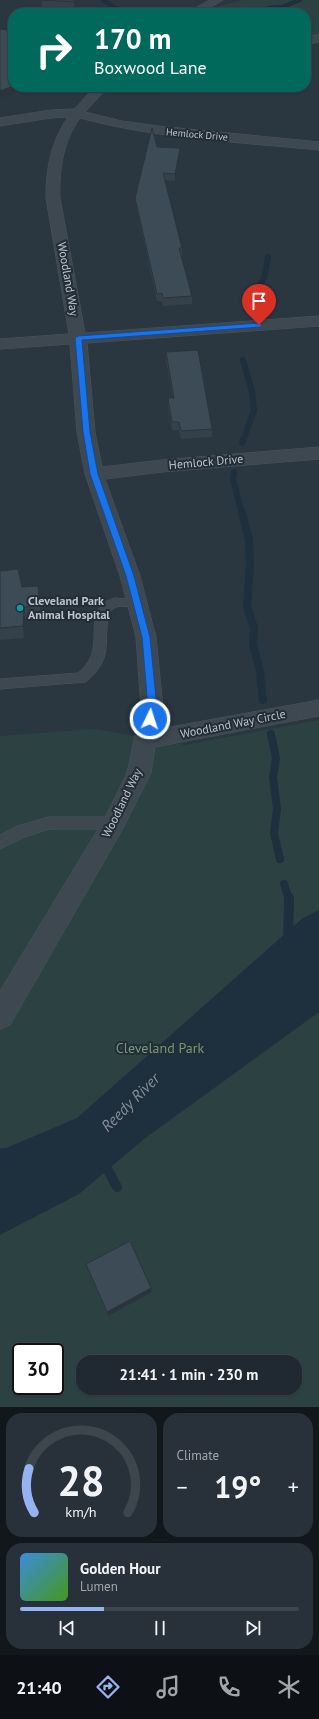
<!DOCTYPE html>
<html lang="en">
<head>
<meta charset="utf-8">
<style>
  body { margin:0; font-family:"PT Sans",sans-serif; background:#283139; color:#f1f3f6; height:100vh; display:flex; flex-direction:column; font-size:15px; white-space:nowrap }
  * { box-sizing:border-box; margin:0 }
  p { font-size:13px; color:#a2a6ab }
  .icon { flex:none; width:22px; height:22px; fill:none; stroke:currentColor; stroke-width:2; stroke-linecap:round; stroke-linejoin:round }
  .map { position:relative; height:1407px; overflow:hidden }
  .side { display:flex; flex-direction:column; gap:6px; padding:6px; background:#12171b; flex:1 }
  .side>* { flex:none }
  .banner { position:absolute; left:8px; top:8px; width:303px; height:84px; border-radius:16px; box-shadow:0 1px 3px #0004,0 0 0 1px #3d454d; background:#00695c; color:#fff; overflow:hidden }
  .speed { position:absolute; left:12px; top:1343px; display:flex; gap:8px; font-size:20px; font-weight:700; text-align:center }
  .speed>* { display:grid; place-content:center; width:52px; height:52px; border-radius:50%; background:#202931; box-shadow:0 1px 3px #0004,0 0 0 1px #3d454d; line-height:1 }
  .speed .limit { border:2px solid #111; border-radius:6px; background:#fff; color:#111 }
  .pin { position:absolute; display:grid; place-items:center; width:34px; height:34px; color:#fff; margin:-41px -17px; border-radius:50% 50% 50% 0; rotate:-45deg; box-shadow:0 0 4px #0007 }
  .pin .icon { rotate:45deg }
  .me { position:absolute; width:44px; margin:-22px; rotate:4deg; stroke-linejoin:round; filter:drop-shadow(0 0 3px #0008) }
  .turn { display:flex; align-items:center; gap:14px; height:84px; padding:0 20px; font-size:18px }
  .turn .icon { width:52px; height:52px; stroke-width:2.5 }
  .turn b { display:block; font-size:28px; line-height:34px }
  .big { font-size:30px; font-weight:700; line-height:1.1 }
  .side .tile { flex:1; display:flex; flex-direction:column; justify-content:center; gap:6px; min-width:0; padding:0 14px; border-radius:16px; background:#283139 }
  .side .dial { align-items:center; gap:0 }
  .dial svg { height:104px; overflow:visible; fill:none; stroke:#3d454d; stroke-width:7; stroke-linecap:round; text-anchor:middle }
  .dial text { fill:#f1f3f6; stroke:none }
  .song { display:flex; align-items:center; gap:12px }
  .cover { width:48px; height:48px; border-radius:6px; background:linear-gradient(135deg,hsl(210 70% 55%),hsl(100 70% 35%)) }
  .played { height:4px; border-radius:2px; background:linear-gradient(90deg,#95b2f1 30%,#3d454d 30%) }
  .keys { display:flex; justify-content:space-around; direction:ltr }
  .heat { display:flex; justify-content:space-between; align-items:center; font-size:22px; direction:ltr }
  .side .tiles { flex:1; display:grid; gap:6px; grid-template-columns:1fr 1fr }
  .tile:last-child { grid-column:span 2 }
  .trip { position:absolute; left:76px; top:1355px; width:226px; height:40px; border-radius:16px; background:#202931; box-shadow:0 1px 3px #0004,0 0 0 1px #3d454d; font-weight:700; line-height:40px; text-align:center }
  .dock { display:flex; height:64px; justify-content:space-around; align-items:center; background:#0d1014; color:#a2a6ab }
  .dock .icon { width:28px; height:28px }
  .dock .selected { color:#95b2f1 }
  .dock b { font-size:18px; color:#f1f3f6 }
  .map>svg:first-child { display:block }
  .green { fill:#2c4242; fill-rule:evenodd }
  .water { fill:#1e2f3e }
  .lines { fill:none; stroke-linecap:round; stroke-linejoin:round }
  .stream-far3 { stroke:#1e2f3e; stroke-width:4.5 }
  .stream-far2 { stroke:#1e2f3e; stroke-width:6 }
  .stream-far1 { stroke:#1e2f3e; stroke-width:8 }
  .stream { stroke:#1e2f3e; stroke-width:10 }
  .lane-casing { stroke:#4b545d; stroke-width:1 }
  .street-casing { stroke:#4b545d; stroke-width:1 }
  .lane { fill:#3e4851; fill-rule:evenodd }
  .street { fill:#3e4851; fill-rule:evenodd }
  .wall { fill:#34404a }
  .shaded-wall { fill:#2b343c }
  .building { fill:#3d4b56; stroke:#2b343c }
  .route { fill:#1a73e8; stroke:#114b97 }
  .culture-dot { fill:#0f9aa8; stroke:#232d36; stroke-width:1.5 }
  .labels { text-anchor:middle; stroke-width:4; stroke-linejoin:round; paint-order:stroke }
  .far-street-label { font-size:10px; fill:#bbc3cb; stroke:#232d36 }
  .street-label { font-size:12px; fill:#bbc3cb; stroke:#232d36 }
  .poi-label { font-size:12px; font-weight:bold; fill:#bbc3cb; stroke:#232d36; text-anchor:start }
  .near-park-label { font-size:14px; fill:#759979; stroke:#232d36 }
  .near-water-label { font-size:16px; font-style:italic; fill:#7991a5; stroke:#232d36 }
</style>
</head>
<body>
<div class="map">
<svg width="319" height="1407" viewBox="0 0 319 1407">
  <rect width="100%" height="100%" fill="#2a3741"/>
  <g class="green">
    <path d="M243 0H319V34L306 37V13H208L217 7Z"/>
    <path d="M319 720V1407H0V736L95 729 185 745ZM21 1352H55V1386H21ZM83 1362H295V1388H83Z"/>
  </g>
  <path class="water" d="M319 910V1012L144 1139 79 1194 0 1235V1148H6L77 1118 303 918Z"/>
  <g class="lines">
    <g class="stream-far3">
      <path d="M103 0 123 13"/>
      <path d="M262 13 269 8 282 7 300 0"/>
    </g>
    <g class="stream-far2">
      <path d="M246 309 264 278 268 257"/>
      <path d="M242 443 254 411 252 391 243 360"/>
      <path d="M234 472 233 479 242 514"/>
    </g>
    <g class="stream-far1">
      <path d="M242 513 249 540 250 565 247 606 254 628 253 644 260 672 263 700"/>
      <path d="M271 734 276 758 273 777 277 809 274 833 280 859"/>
      <path d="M284 884 289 899"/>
    </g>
    <g class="stream">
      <path d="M288 941 289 898"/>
      <path d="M103 1161 117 1187"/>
    </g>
    <defs>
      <g id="lane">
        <path d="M115 598 142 600 143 603 142 606C133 609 121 604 114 608 104 614 108 643 105 654 103 665 94 675 86 682L0 689V679L78 673C84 668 90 661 92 653 98 632 86 605 115 598Z"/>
        <path d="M49 817H114L119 819 122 823 119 827 114 829H49L25 837 0 849V835L15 827Z"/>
      </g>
      <g id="street">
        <path d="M210 0H223L201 13H187Z"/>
        <path d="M319 35V42L306 45V38Z"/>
        <path d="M95 87H108L85 112 122 121 158 126 319 142V150C239 142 158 139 80 118 63 142 59 169 60 198L85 333 319 316V326L87 343 95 432 102 467 162 460 319 447V459L162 472 105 479 140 576 156 637 163 708 159 729 319 700V716L155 747 151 773 122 830 10 1025 0 1029V991L106 816 127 773 141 708 136 637 120 576 85 474 77 432 70 344 0 349V339L69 334 46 198C46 168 51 142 68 117L51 118 0 126V118L51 110 74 109Z"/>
      </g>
    </defs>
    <use href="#lane" class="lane-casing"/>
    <use href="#street" class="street-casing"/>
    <use href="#lane" class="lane"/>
    <use href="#street" class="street"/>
  </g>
  <g class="wall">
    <path d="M41 0H81L75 8 42 7Z"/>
    <path d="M157 147 180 155 175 181 165 180 182 248V256H181L192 296V304L163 306 162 301H157L136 206 135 198Z"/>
    <path d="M166 352 212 429V437L181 439 179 430H172L168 406V398H173L166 360Z"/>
    <path d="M0 571 22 587 38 586 41 617 25 619 24 638 0 640Z"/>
    <path d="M86 1264 151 1288 152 1292 108 1316 87 1268Z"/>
  </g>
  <g class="shaded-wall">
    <path d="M75 0H81L75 8 74 2Z"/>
    <path d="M13 86V87H23L16 92 0 98V91Z"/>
    <path d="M180 148V155L175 181V174Z"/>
    <path d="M24 607 25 619 24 638 23 626Z"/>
    <path d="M151 1288 152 1292 108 1316 107 1312Z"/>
  </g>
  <g class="building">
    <path d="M41 0H75L74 2Z"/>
    <path d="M0 29 13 31V86L0 91Z"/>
    <path d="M152 128 157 147 180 148 175 174 163 173 182 248H179L192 296 163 298 162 293 157 294 135 198Z"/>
    <path d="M198 350 212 429 181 431 179 422H172L168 398H174L166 352Z"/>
    <path d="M18 569 22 587 38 586 40 606 24 607 23 626 0 628V571Z"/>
    <path d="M130 1241 151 1288 107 1312 86 1264Z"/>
  </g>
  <path class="route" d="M259 323 262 325 261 327 82 340 90 432 98 474 134 576 150 637 157 708 155 719 150 722 146 719 148 708 142 637 126 576 90 474 83 432 75 338 78 336Z"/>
  <circle class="culture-dot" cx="20" cy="608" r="4"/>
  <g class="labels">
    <g class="far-street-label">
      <text transform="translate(197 134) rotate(5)" y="4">Hemlock Drive</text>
    </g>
    <g class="street-label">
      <text transform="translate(68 279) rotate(80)" y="4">Woodland Way</text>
      <text transform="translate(206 462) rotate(-5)" y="4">Hemlock Drive</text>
      <text transform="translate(233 724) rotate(-11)" y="4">Woodland Way Circle</text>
      <text transform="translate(122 803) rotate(-64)" y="4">Woodland Way</text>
    </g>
    <g class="poi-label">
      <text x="28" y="605">Cleveland Park<tspan x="28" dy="14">Animal Hospital</tspan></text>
    </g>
    <g class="near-park-label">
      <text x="160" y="1053">Cleveland Park</text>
    </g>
    <g class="near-water-label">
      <text transform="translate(130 1102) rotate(-45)" y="6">Reedy River</text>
    </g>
  </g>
</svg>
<div class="speed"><div class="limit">30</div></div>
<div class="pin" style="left:259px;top:325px;background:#d93025"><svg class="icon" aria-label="arrive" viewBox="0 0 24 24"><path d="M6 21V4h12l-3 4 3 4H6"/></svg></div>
<svg class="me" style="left:150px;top:719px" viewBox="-20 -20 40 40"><circle r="17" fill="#1a73e8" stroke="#fff" stroke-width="3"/><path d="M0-11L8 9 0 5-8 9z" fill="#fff"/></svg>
<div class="trip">21:41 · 1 min · 230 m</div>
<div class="banner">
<div class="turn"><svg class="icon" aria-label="right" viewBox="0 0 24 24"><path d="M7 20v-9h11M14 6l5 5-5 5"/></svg><div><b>170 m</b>Boxwood Lane</div></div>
</div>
</div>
<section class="side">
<div class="tiles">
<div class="tile dial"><svg viewBox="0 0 100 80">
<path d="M14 69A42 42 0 1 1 86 69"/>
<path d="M14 69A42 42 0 0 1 10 35" stroke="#95b2f1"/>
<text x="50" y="56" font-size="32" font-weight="700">28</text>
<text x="50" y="72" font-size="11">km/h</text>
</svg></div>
<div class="tile"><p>Climate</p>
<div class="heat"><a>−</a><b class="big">19°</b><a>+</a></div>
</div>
<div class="tile">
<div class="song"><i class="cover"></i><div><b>Golden Hour</b><p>Lumen</p></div></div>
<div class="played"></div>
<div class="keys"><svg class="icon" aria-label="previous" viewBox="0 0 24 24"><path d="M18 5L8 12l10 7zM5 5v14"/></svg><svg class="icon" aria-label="pause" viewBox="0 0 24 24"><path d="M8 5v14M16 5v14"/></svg><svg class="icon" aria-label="next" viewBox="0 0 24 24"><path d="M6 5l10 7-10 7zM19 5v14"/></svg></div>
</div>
</div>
</section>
<nav class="dock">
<b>21:40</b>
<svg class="icon selected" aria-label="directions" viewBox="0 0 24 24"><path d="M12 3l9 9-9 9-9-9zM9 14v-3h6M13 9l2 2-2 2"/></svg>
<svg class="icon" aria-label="music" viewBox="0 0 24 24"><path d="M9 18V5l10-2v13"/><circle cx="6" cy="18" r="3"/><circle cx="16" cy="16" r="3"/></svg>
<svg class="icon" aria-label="phone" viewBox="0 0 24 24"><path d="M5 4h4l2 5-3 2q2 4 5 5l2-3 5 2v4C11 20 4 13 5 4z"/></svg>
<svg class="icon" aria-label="climate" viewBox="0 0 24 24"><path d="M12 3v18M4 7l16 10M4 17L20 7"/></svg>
</nav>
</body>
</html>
